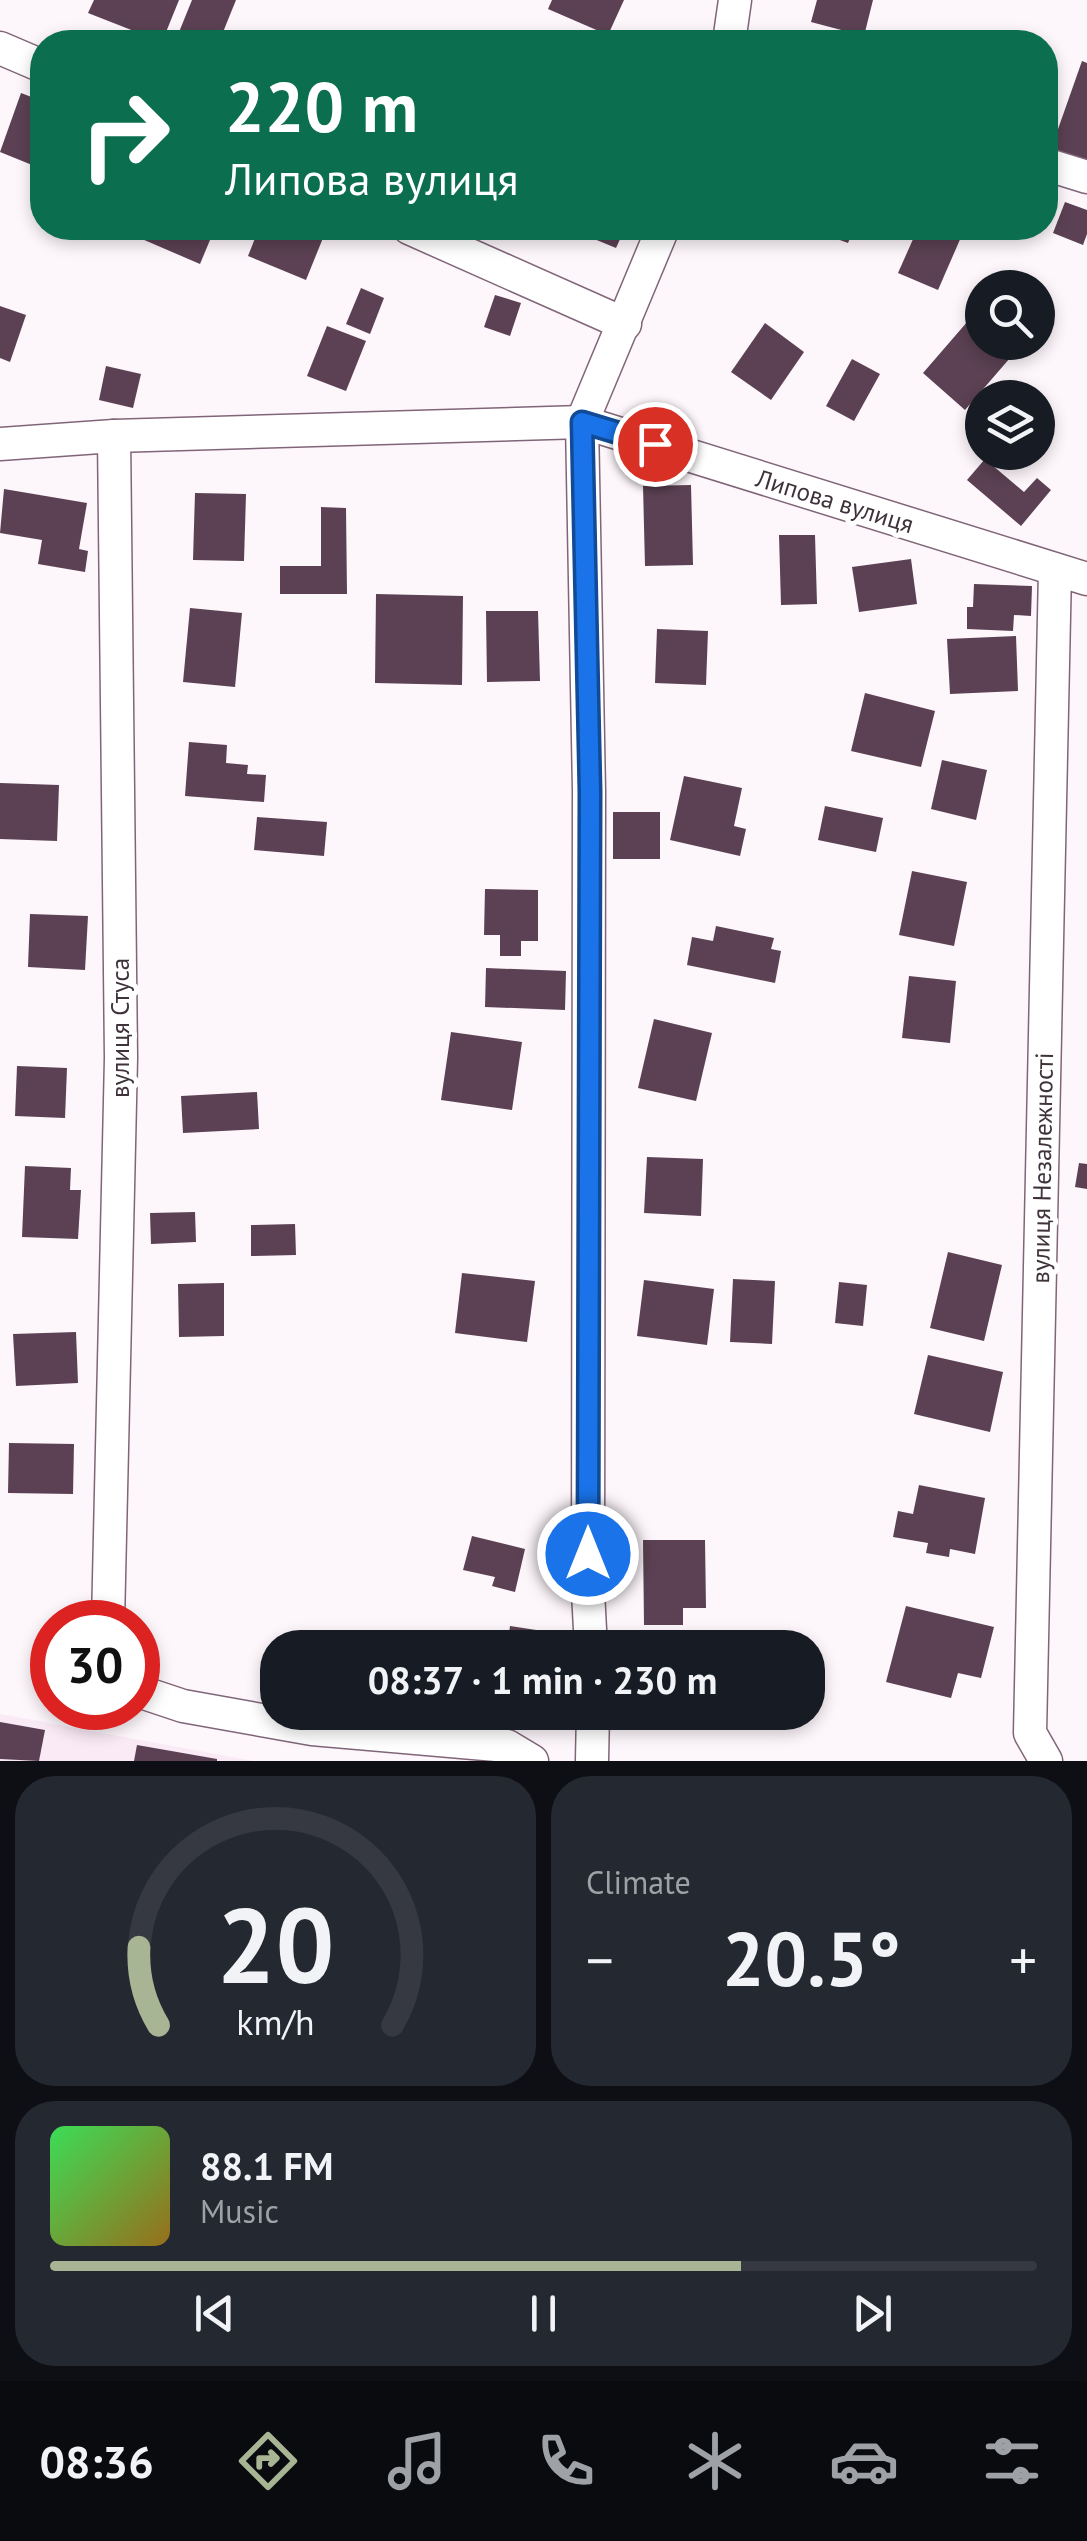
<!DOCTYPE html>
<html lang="en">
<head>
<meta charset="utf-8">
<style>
  body { margin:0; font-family:"PT Sans",sans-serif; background:#242831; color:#f1f3f6; height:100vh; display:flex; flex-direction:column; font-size:38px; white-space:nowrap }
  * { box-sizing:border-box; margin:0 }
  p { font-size:32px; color:#9ea1a6 }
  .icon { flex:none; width:55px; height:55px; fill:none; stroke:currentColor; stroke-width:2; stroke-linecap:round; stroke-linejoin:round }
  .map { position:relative; height:1761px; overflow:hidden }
  .drawer { display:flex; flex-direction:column; gap:15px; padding:15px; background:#0d0f14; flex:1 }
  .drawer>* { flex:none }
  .top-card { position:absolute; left:30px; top:30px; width:1028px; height:210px; border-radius:40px; box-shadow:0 5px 15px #0003; background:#0b6e4f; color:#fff; overflow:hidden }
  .tools { position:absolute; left:965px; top:270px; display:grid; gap:20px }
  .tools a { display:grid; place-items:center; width:90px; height:90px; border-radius:50%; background:#171b24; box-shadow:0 5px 15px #0003; font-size:50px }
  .speed { position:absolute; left:30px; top:1600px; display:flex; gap:20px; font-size:50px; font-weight:700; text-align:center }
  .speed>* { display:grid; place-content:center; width:130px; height:130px; border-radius:50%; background:#171b24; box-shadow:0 5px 15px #0003; line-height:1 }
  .speed .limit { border:15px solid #d22; background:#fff; color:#111 }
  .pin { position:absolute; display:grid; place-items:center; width:85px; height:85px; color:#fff; margin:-42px; border:5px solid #fff; border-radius:50%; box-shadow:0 2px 10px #0007 }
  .me { position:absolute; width:110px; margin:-55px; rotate:0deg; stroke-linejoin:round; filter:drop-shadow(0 0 8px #0008) }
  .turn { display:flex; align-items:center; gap:35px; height:210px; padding:0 30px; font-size:45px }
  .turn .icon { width:130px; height:130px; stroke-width:2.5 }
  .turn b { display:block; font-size:70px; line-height:85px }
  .big { font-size:75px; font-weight:700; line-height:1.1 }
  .drawer .tile { flex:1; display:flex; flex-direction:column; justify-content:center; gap:15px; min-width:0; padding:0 35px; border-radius:40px; background:#242831 }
  .drawer .dial { align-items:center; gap:0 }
  .dial svg { height:260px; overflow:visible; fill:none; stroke:#363941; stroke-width:7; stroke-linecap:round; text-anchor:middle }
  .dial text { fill:#f1f3f6; stroke:none }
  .song { display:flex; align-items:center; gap:30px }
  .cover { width:120px; height:120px; border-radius:15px; background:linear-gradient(135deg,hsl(130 70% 55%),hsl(40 70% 35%)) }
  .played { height:10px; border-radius:5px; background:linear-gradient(90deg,#a8b595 70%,#363941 70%) }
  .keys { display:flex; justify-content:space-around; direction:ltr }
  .heat { display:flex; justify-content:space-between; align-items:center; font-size:55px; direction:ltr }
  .drawer .tiles { flex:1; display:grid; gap:15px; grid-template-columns:1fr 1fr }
  .tile:last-child { grid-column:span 2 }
  .trip { position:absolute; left:260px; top:1630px; width:565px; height:100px; border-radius:40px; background:#171b24; box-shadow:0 5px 15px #0003; font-weight:700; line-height:100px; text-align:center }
  .dock { display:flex; height:160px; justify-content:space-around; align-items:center; background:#090b0e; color:#9ea1a6 }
  .dock .icon { width:70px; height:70px }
  .dock .on { color:#a8b595 }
  .dock b { font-size:45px; color:#f1f3f6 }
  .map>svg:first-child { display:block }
  .built { fill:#faeaf5 }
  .building { fill:#5b4153 }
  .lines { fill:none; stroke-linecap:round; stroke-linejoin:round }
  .minor-casing { stroke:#806578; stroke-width:35 }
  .minor { stroke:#fff; stroke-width:32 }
  .route-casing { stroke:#114b97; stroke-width:25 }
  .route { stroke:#1a73e8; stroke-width:18 }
  .labels { text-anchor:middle; stroke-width:10; stroke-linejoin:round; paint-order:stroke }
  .street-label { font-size:25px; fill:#3f333b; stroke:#fff }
</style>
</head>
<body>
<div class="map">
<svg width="1087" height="1761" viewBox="0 0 1087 1761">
  <rect width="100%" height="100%" fill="#fdf6fb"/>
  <path class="built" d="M0 1714 253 1761H0Z"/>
  <g class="building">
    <path d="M94 0H179L162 42 88 13Z"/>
    <path d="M192 0H236L219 42H175Z"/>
    <path d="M552 0H624L608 35 548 9Z"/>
    <path d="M817 0H873L864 36 811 22Z"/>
    <path d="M1082 61 1087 63V162L1051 149Z"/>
    <path d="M21 93 42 101V169L0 152Z"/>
    <path d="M1065 202 1087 210V234L1083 245 1053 233Z"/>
    <path d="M130 228H215L200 264 128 233Z"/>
    <path d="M259 228H327L306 280 248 256Z"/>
    <path d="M585 228H625L616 248 582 234Z"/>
    <path d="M807 228H854L848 243Z"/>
    <path d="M918 228H965L938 290 898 273Z"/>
    <path d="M361 288 384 298 370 334 346 324Z"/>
    <path d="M495 295 521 303 510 336 484 327Z"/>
    <path d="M0 306 26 315 10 362 0 358Z"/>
    <path d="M968 321 982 334V342H992L1010 358 965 410 923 373Z"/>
    <path d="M765 323 804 352 771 400 731 372Z"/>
    <path d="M327 326 366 341 346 391 307 376Z"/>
    <path d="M852 359 880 374 854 421 826 406Z"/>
    <path d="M106 366 141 374 133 408 99 400Z"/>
    <path d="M985 459 1024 492 1037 478 1051 490 1021 526 967 480Z"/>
    <path d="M691 485 693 565 645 566 643 486Z"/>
    <path d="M4 489 87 503 79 549 88 551 85 572 38 564 42 540 0 533Z"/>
    <path d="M195 493 246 494 244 561 193 560Z"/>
    <path d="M321 507 346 508 347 594H280V566H321Z"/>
    <path d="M779 535H815L817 604 781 605Z"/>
    <path d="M911 559 917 604 859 612 852 567Z"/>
    <path d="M974 584 1032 586 1031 616 1014 615 1013 631 967 629V607H973Z"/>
    <path d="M376 594 463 596 462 685 375 683Z"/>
    <path d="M190 608 242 613 235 687 183 682Z"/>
    <path d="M486 611H538L540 681 487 682Z"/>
    <path d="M657 629 708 631 706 685 655 683Z"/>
    <path d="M1016 636 1018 691 950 694 947 639Z"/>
    <path d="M865 693 935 711 921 767 851 751Z"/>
    <path d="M189 742 227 745 226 763 248 765 247 774 266 775 264 802 185 796Z"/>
    <path d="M942 760 987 770 976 820 931 809Z"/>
    <path d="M684 776 742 788 734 826 746 829 740 856 670 840Z"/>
    <path d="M0 783 59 785 57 841 0 839Z"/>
    <path d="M825 806 883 818 876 852 818 840Z"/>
    <rect x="613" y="812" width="47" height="47"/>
    <path d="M257 817 327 822 324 856 254 850Z"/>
    <path d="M912 871 967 882 954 946 899 935Z"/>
    <path d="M485 889 538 890V941H521V956H500V935H484Z"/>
    <path d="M30 914 88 916 85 970 28 967Z"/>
    <path d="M716 926 774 938 771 949 781 951 775 983 687 965 692 937 713 941Z"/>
    <path d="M486 968 566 971 565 1010 485 1007Z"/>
    <path d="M909 976 956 981 950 1043 902 1038Z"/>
    <path d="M654 1019 712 1033 696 1101 638 1088Z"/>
    <path d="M451 1032 522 1042 512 1110 441 1100Z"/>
    <path d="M17 1066 67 1068 65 1118 15 1116Z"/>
    <path d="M257 1092 259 1129 183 1133 181 1096Z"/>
    <path d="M647 1157 703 1159 701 1216 644 1213Z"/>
    <path d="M1079 1163 1087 1164V1189L1075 1187Z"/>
    <path d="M25 1166 71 1168 70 1190H81L78 1239 22 1237Z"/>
    <path d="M195 1212 196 1242 151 1244 150 1213Z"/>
    <path d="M295 1224 296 1255 251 1256V1225Z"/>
    <path d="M948 1252 1002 1265 984 1341 930 1328Z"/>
    <path d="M462 1273 535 1281 527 1342 455 1333Z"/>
    <path d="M733 1279 775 1281 772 1344 730 1342Z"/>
    <path d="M644 1280 714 1289 707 1345 637 1336Z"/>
    <path d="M839 1282 867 1285 863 1326 835 1323Z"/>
    <path d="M224 1283V1336L179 1337 178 1284Z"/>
    <path d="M76 1332 78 1383 16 1386 13 1334Z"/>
    <path d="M928 1355 1003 1372 990 1432 914 1414Z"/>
    <path d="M9 1443 74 1444 73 1494 8 1493Z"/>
    <path d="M919 1485 985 1498 975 1554 950 1549 949 1557 926 1553 928 1543 893 1537 898 1511 913 1514Z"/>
    <path d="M472 1536 525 1549 515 1592 492 1586 495 1577 463 1570Z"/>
    <path d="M643 1540H705L706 1608H683V1625H644Z"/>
    <path d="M906 1606 994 1627 981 1678 958 1673 951 1698 886 1682Z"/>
    <path d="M510 1626 556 1633 553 1648H507Z"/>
    <path d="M0 1722 45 1730 39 1761 0 1759Z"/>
    <path d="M137 1745 217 1759V1761H134Z"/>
  </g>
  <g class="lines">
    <defs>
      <g id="minor">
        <path d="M729 42 735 0"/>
        <path d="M0 48 42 66"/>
        <path d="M1045 164 1087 177"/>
        <path d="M409 228 625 324"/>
        <path d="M0 444 114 436 582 422 1087 579"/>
        <path d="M108 1622 121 1058 114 436"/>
        <path d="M591 1648 588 1592 589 791 582 422 663 228"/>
        <path d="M138 1691 183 1706 312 1729 507 1746 532 1761"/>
        <path d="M592 1761 593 1712"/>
        <path d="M1046 1761 1030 1733 1055 570"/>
      </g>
    </defs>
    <use href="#minor" class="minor-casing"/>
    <use href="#minor" class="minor"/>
  </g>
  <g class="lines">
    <defs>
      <path id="route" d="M588 1554 590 792 582 422 655 444"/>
    </defs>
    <use href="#route" class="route-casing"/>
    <use href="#route" class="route"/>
  </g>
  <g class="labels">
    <g class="street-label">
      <text transform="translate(835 501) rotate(17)" y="9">Липова вулиця</text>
      <text transform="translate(120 1028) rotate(-90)" y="9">вулиця Стуса</text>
      <text transform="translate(1042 1168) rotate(-89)" y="9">вулиця Незалежності</text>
    </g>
  </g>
</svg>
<div class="tools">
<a><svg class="icon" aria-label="search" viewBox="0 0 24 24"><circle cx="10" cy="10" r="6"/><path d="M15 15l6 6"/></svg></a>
<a><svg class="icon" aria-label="layers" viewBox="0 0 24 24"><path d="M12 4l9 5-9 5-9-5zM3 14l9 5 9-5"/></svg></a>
</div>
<div class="speed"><div class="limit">30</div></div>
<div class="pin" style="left:655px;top:444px;background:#d93025"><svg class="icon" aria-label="arrive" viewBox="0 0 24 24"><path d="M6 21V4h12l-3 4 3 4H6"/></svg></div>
<svg class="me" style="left:588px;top:1554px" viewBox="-20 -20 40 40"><circle r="17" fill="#1a73e8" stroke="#fff" stroke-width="3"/><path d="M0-11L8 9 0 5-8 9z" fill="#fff"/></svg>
<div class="trip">08:37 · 1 min · 230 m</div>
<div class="top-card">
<div class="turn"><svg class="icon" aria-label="right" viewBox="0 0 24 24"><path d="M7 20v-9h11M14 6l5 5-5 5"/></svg><div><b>220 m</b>Липова вулиця</div></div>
</div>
</div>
<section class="drawer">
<div class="tiles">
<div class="tile dial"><svg viewBox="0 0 100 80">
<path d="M14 69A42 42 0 1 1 86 69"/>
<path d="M14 69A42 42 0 0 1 8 45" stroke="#a8b595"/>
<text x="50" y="56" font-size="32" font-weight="700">20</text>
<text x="50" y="72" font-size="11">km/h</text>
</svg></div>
<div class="tile"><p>Climate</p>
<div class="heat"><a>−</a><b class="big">20.5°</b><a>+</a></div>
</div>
<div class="tile">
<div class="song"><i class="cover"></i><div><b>88.1 FM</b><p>Music</p></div></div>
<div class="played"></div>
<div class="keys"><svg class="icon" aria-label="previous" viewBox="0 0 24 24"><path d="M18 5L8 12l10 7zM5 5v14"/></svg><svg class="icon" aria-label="pause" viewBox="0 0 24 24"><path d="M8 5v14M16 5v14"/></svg><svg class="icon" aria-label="next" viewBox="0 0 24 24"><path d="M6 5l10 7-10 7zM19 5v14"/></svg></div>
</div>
</div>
</section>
<nav class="dock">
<b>08:36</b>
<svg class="icon on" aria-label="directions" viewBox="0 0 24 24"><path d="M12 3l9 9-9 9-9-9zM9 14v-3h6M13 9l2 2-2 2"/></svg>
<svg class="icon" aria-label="music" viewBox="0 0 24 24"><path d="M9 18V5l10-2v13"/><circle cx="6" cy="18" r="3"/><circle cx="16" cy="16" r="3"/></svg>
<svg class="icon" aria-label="phone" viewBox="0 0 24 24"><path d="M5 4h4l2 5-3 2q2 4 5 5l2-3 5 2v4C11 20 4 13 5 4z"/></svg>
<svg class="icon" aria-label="climate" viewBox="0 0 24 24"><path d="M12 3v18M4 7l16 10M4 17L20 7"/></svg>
<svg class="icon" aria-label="car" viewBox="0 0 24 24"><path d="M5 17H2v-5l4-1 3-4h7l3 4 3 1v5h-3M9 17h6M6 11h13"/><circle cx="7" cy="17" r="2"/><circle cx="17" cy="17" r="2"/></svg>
<svg class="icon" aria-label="filters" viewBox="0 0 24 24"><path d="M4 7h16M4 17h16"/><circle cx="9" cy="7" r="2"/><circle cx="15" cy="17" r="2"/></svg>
</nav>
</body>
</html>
